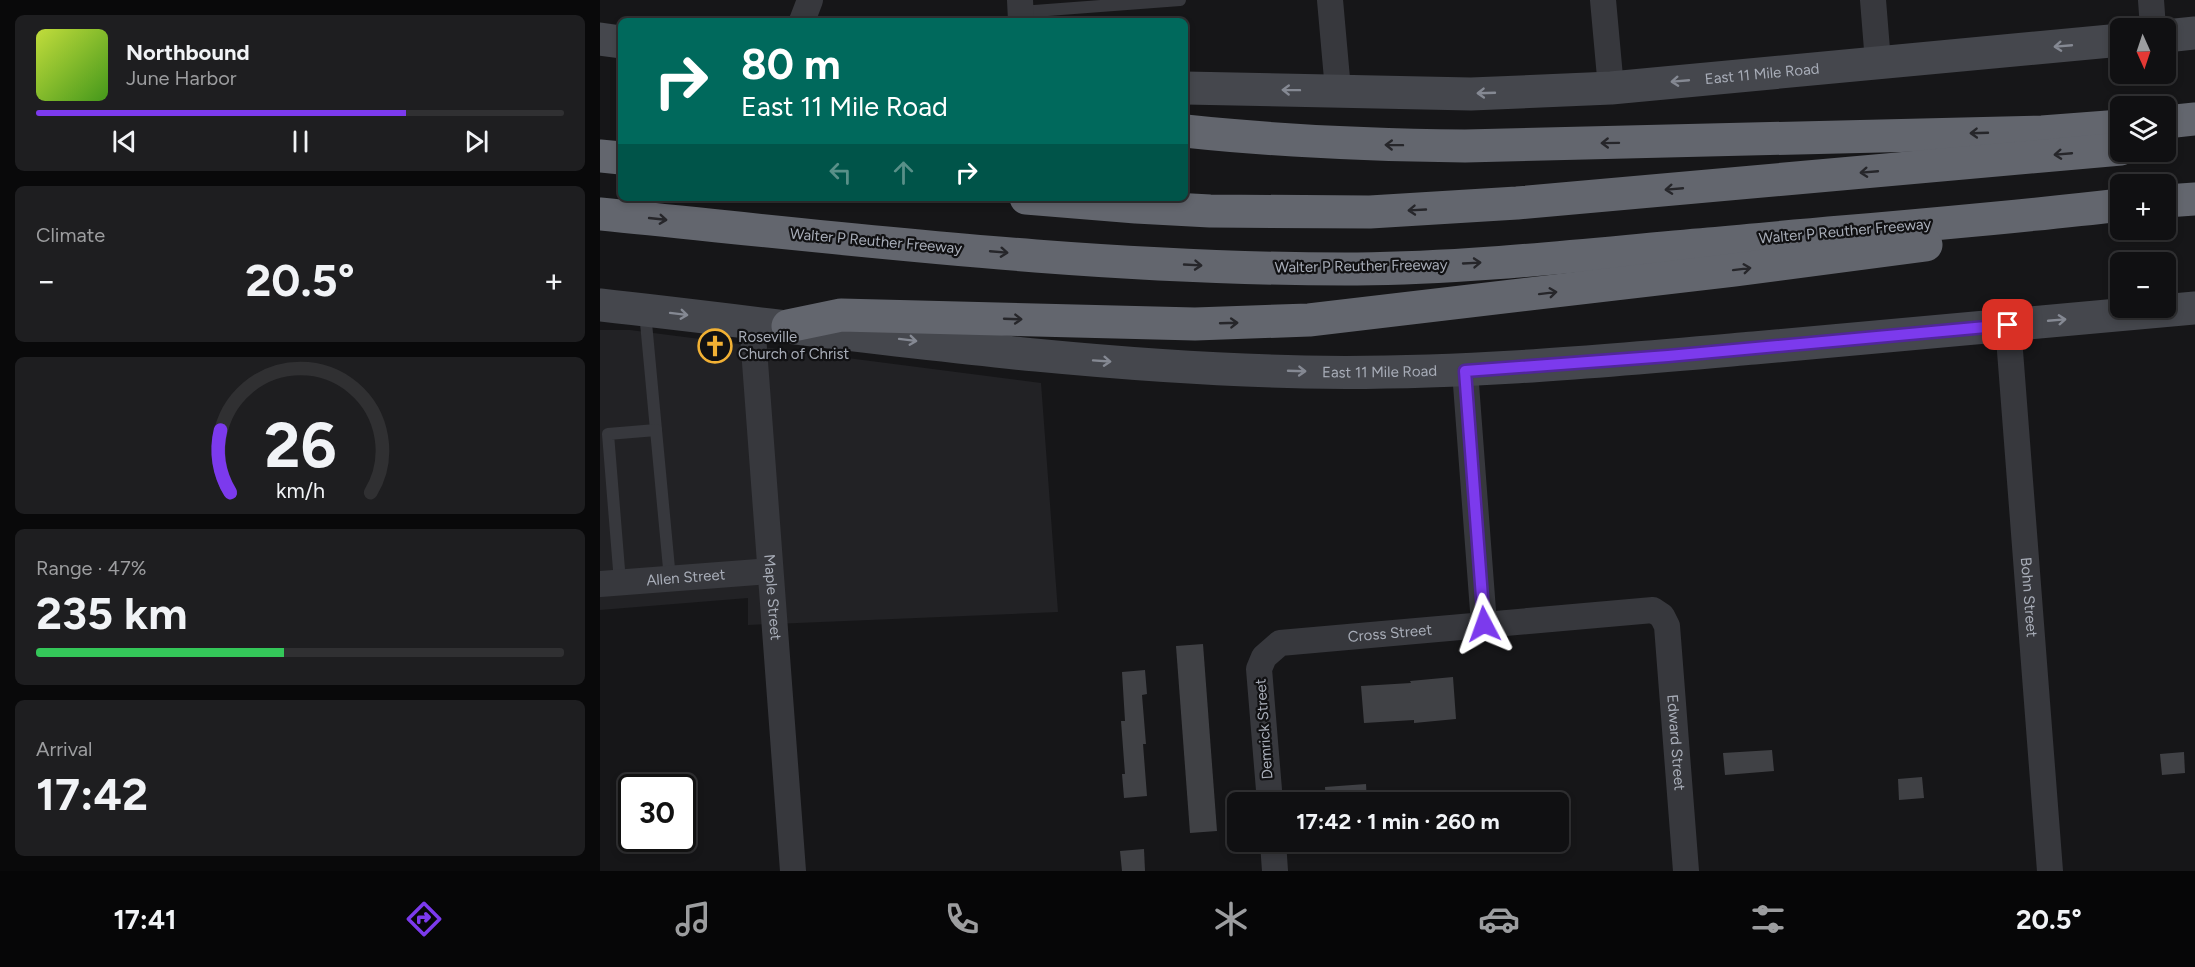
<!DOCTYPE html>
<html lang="en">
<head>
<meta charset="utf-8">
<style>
  body { margin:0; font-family:Figtree,sans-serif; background:#1e1e20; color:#f1f3f6; height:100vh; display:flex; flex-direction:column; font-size:22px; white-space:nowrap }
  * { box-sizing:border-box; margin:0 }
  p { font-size:20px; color:#9c9d9f }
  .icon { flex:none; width:33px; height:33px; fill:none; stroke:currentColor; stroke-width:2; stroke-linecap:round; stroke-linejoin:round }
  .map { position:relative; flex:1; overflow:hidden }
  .drawer { display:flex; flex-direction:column; gap:15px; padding:15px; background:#09090a; width:600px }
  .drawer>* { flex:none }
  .top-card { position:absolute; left:18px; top:18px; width:570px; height:183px; border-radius:9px; box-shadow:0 3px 9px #0003,0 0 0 2px #303032; background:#00695c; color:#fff; overflow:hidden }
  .needle { width:39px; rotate:177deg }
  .controls { position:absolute; left:1510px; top:18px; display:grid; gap:12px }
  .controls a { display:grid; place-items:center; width:66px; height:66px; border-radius:9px; background:#101012; box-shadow:0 3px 9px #0003,0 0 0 2px #303032; font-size:30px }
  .speed { position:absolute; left:18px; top:774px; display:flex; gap:12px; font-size:30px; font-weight:700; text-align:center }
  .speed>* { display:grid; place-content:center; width:78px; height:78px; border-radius:50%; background:#101012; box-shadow:0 3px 9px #0003,0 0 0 2px #303032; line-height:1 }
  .speed .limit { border:3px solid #111; border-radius:9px; background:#fff; color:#111 }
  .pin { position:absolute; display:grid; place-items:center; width:51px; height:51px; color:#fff; margin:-26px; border-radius:12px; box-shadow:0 3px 9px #0006 }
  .me { position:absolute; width:66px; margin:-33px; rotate:356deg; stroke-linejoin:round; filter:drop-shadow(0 0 4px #0008) }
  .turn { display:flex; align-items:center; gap:21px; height:126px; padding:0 24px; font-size:27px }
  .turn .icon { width:78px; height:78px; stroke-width:2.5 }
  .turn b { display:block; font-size:42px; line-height:51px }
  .lanes { display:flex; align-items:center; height:57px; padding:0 24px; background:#0003; justify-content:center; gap:30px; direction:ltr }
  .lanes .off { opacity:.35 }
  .big { font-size:45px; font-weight:700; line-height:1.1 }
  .drawer .tile { flex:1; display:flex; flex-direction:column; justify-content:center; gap:9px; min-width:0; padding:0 21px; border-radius:9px; background:#1e1e20 }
  .drawer .dial { align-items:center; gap:0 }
  .dial svg { height:156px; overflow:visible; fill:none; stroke:#303032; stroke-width:7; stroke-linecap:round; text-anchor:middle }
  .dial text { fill:#f1f3f6; stroke:none }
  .song { display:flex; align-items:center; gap:18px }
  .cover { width:72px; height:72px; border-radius:9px; background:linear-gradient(135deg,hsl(70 70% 55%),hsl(100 70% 35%)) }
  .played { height:6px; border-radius:3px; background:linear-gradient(90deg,#7c3aed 70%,#303032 70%) }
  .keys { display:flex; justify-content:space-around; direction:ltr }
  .heat { display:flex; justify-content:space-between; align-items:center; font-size:33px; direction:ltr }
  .charge { height:9px; border-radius:4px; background:linear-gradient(90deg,#34c759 47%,#303032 0) }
  .trip { position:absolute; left:627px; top:792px; width:342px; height:60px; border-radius:9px; background:#101012; box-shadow:0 3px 9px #0003,0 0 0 2px #303032; font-weight:700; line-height:60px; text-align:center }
  .dock { display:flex; height:96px; justify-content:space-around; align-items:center; background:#060607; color:#9c9d9f }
  .dock .icon { width:42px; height:42px }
  .dock .on { color:#7c3aed }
  .dock b { font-size:27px; color:#f1f3f6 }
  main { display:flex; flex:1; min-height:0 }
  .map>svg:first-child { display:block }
  .built { fill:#222225 }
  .building { fill:#404145 }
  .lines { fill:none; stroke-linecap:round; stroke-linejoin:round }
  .lane { stroke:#37383d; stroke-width:12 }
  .street { stroke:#37383d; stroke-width:26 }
  .secondary { stroke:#45474d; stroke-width:33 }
  .highway { stroke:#63666e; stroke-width:33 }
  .oneway { stroke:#858993 }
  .oneway2 { stroke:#26262a }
  .route-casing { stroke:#51269a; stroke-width:15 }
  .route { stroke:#7c3aed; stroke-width:10 }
  .labels { text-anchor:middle; stroke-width:4.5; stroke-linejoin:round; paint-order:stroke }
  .street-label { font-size:15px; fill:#a8adb8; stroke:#111113 }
  .poi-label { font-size:15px; fill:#a8adb8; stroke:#111113; text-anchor:start }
</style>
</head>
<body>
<main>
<section class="drawer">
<div class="tile">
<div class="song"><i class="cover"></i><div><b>Northbound</b><p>June Harbor</p></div></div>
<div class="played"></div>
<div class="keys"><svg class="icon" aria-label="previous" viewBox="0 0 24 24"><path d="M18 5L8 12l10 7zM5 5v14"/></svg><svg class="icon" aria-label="pause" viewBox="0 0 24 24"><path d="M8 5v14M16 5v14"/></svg><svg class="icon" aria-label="next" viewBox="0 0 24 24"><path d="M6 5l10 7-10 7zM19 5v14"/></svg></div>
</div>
<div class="tile"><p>Climate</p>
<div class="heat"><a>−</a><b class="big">20.5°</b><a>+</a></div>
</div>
<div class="tile dial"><svg viewBox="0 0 100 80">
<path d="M14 69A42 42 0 1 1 86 69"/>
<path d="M14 69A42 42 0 0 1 9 37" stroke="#7c3aed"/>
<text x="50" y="56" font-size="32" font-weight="700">26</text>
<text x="50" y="72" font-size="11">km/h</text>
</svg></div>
<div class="tile"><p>Range · 47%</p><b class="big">235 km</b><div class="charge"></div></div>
<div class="tile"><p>Arrival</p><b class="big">17:42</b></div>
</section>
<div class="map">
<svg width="1595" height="871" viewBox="0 0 1595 871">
  <rect width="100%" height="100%" fill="#161618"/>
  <path class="built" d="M0 330H30L441 383 458 612 148 625V598L0 610Z"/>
  <g class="building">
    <path d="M603 644 617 831 590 833 576 646Z"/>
    <path d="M545 670 547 694 542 695 546 744H543L547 796 524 798 522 774H525L521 721H525L522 672Z"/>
    <path d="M853 677 856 719 814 723V720L764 723 761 686 811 683 810 681Z"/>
    <path d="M1172 750 1174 771 1125 775 1123 753Z"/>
    <path d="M1584 752 1585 773 1562 775 1560 754Z"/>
    <path d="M1322 777 1324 798 1299 800 1298 779Z"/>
    <path d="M766 784 767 802H726L725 787Z"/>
    <path d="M544 849 545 871H522L520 851Z"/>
  </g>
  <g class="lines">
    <g class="lane">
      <path d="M421 12 580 0"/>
      <path d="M45 312 56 430"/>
      <path d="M20 582 8 434 56 430 70 579"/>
    </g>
    <g class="street">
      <path d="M420 0 421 21"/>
      <path d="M730 0 738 90"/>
      <path d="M1003 0 1011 88"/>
      <path d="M1273 0 1278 62"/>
      <path d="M1551 0 1553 28"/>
      <path d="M202 21 210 0"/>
      <path id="s1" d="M152 322 193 871"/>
      <path id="s2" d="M1408 325 1450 871"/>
      <path d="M865 371 884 624"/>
      <path id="s3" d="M0 584 170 571"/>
      <path id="s4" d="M670 802 659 669 664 657 680 643 1053 610 1062 616 1067 626 1086 871"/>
      <path d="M673 842 675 871"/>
    </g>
    <g class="secondary">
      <path d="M1566 36 1595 33"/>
      <path d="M0 39 21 42"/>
      <path id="s5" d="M585 88 871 94 1011 88 1521 40"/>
      <path id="s6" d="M0 305C234 331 469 367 705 372 855 375 1005 361 1154 348 1301 334 1448 321 1595 308"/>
    </g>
    <g class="highway">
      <path d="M1566 122 1595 119"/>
      <path d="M585 131C678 141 771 145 865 146L1442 132 1521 126"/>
      <path d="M0 156 21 158"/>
      <path d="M426 198 536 207 610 211 770 212 917 203 1521 149"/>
      <path d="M1566 201 1595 199"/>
      <path d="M0 214C251 239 504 270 757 269 874 268 992 254 1109 244 1246 231 1384 221 1521 205"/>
      <path d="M188 326 241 315 595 324 709 320 1134 270 1326 245"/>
    </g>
  </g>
  <defs><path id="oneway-shaft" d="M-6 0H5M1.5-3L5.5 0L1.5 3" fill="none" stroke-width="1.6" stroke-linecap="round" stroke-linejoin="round" transform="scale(1.5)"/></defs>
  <g class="oneway">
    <use href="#oneway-shaft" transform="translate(1463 46) rotate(175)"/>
    <use href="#oneway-shaft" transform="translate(1080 81) rotate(175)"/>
    <use href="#oneway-shaft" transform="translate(691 90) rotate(-179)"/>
    <use href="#oneway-shaft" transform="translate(886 93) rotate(178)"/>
    <use href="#oneway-shaft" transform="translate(79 314) rotate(7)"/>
    <use href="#oneway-shaft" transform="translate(1457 320) rotate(-5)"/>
    <use href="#oneway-shaft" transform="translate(308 340) rotate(7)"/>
    <use href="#oneway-shaft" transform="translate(502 361) rotate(4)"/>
    <use href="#oneway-shaft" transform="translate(697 371) rotate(2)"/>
  </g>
  <g class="oneway2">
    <use href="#oneway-shaft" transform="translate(1379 133) rotate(178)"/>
    <use href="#oneway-shaft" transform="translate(1010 143) rotate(179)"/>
    <use href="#oneway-shaft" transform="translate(794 145) rotate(-179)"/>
    <use href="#oneway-shaft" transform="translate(1463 154) rotate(175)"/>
    <use href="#oneway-shaft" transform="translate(1269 172) rotate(175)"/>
    <use href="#oneway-shaft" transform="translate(1074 189) rotate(175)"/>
    <use href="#oneway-shaft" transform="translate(817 210) rotate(177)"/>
    <use href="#oneway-shaft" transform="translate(58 219) rotate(6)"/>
    <use href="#oneway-shaft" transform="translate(399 252) rotate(5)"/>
    <use href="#oneway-shaft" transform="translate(872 263) rotate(-3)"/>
    <use href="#oneway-shaft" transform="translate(593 265) rotate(3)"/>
    <use href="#oneway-shaft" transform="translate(1142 269) rotate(-7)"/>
    <use href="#oneway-shaft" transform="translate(948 293) rotate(-7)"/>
    <use href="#oneway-shaft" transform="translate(413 319) rotate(2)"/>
    <use href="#oneway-shaft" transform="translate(629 323) rotate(-2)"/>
  </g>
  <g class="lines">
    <defs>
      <path id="route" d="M884 624 865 371 1068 356 1408 325"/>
    </defs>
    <use href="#route" class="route-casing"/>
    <use href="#route" class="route"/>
  </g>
  <defs>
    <symbol id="church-ring" viewBox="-11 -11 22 22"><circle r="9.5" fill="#111113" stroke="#f2b134" stroke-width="1.5"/><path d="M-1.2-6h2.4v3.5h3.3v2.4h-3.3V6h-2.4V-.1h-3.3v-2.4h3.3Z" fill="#f2b134"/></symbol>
  </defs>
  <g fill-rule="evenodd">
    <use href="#church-ring" x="96" y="327" width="38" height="38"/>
  </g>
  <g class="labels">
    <g class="street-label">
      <text dy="5" stroke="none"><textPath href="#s5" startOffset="578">East 11 Mile Road</textPath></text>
      <text transform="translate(1245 231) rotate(-5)" y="5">Walter P Reuther Freeway</text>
      <text transform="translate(276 241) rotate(5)" y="5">Walter P Reuther Freeway</text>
      <text transform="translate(761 266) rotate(-1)" y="5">Walter P Reuther Freeway</text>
      <text dy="5" stroke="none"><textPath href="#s6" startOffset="783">East 11 Mile Road</textPath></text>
      <text dy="5" stroke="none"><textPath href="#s3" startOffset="86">Allen Street</textPath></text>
      <text dy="5" stroke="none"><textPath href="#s1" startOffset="276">Maple Street</textPath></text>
      <text dy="5" stroke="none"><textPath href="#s2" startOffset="273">Bohn Street</textPath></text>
      <text dy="5" stroke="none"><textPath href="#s4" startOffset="278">Cross Street</textPath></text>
      <text transform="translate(664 729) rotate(-94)" y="5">Demrick Street</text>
      <text dy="5" stroke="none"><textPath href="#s4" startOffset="681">Edward Street</textPath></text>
    </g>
    <g class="poi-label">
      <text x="138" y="342">Roseville<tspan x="138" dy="17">Church of Christ</tspan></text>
    </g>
  </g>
</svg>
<div class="controls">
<a><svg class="needle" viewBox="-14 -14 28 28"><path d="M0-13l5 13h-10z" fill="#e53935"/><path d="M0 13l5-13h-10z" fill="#9c9d9f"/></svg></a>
<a><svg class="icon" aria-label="layers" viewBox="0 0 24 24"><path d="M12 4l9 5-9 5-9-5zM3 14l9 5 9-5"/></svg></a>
<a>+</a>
<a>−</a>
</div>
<div class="speed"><div class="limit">30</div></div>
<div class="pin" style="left:1408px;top:325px;background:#d93025"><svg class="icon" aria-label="arrive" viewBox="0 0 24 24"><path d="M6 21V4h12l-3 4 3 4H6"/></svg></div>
<svg class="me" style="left:884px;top:624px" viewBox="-20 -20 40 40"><path d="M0-17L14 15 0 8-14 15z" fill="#7c3aed" stroke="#fff" stroke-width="4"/></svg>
<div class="trip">17:42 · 1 min · 260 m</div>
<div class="top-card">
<div class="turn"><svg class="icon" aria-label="right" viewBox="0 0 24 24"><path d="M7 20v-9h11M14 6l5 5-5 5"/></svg><div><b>80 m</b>East 11 Mile Road</div></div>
<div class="lanes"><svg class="icon off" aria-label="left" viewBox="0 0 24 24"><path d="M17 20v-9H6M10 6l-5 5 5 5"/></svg><svg class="icon off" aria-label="ahead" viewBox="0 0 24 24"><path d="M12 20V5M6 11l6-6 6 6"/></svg><svg class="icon" aria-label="right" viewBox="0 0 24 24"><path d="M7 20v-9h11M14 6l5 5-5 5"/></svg></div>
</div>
</div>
</main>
<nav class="dock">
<b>17:41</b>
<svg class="icon on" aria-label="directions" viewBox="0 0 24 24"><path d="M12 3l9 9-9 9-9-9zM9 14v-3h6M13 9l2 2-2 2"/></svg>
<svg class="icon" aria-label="music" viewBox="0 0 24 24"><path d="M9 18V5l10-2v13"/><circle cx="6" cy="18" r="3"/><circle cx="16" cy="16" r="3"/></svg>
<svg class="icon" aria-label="phone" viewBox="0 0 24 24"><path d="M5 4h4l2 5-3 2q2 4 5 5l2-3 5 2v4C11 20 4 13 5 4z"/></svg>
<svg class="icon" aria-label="climate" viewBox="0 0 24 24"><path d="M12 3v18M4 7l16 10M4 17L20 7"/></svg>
<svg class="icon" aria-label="car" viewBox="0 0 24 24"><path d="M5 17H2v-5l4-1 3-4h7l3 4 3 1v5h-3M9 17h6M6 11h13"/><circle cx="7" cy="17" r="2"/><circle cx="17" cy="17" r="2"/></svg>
<svg class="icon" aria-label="filters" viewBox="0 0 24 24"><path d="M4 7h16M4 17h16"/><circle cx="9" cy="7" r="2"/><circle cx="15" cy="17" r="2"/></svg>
<b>20.5°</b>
</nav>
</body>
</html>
